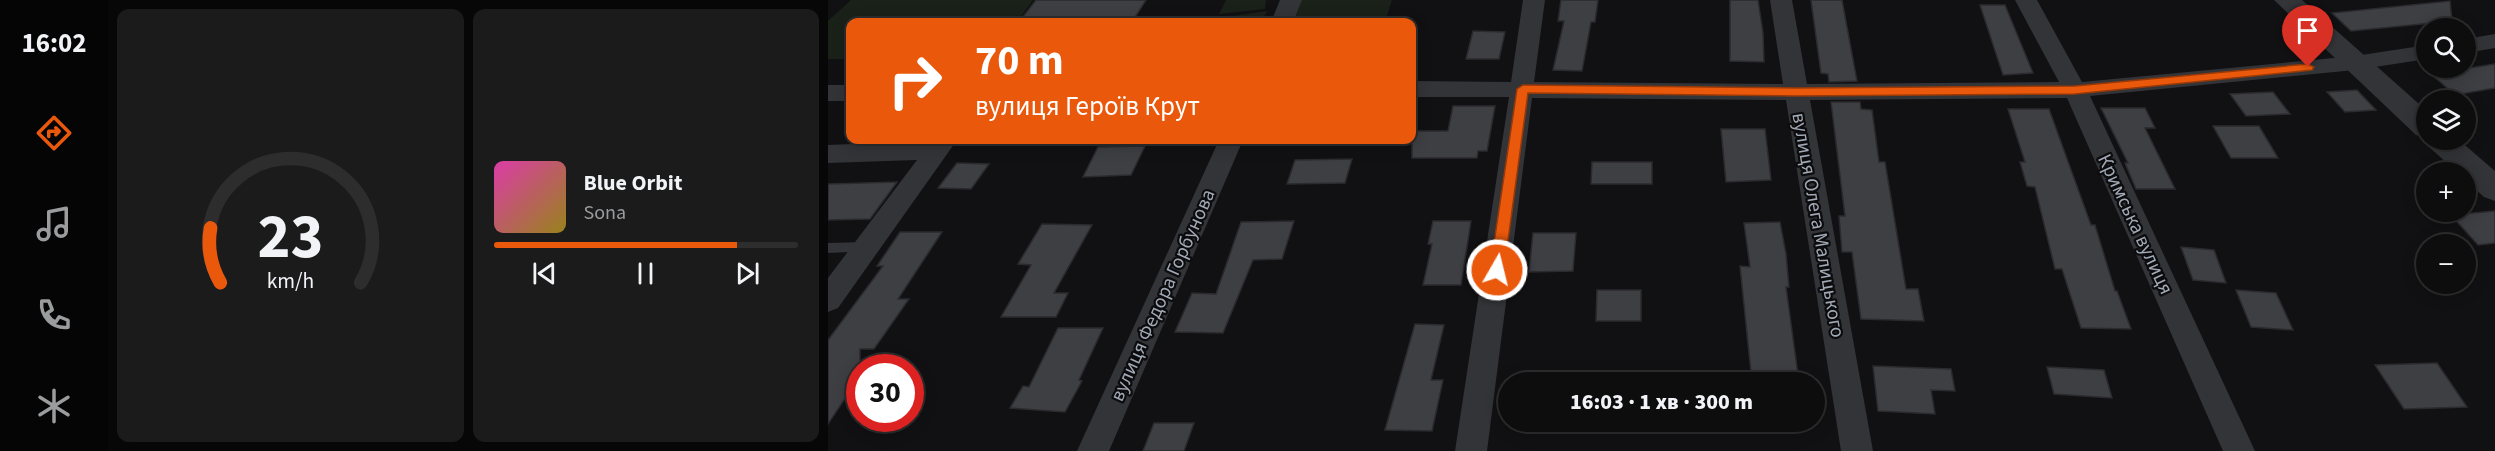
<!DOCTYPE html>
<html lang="uk">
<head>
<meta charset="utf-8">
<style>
  body { margin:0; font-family:"Source Sans 3",sans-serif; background:#1b1b1c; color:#f1f3f6; height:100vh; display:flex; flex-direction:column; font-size:22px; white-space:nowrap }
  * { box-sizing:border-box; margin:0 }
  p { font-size:20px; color:#9a9c9e }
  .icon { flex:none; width:33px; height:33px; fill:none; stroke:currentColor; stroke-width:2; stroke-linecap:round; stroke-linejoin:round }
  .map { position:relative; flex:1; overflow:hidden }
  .drawer { display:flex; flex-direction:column; gap:9px; padding:9px; background:#070708; width:720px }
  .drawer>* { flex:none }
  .top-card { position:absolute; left:18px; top:18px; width:570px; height:126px; border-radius:12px; box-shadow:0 3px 15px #0003,0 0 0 2px #2d2d2e; background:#ea580c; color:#fff; overflow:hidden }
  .controls { position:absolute; left:1588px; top:18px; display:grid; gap:12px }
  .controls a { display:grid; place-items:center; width:60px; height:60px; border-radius:50%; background:#0d0d0e; box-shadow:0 3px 15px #0003,0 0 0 2px #2d2d2e; font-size:30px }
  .speed { position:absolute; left:18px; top:354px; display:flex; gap:12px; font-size:30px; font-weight:700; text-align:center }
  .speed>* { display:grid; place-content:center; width:78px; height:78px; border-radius:50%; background:#0d0d0e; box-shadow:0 3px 15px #0003,0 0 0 2px #2d2d2e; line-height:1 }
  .speed .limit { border:9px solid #d22; background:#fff; color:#111 }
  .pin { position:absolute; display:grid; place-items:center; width:51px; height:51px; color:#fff; margin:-62px -26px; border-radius:50% 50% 50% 0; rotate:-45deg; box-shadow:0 0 6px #0007 }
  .pin .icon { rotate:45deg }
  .me { position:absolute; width:66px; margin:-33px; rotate:8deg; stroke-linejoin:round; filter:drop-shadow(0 0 4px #0008) }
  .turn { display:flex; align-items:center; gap:21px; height:126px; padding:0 30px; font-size:27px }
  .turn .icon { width:78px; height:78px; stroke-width:2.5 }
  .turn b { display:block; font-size:42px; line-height:51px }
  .drawer .card { flex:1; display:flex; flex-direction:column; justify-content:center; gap:9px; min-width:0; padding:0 21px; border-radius:12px; background:#1b1b1c }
  .drawer .dial { align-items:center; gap:0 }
  .dial svg { height:156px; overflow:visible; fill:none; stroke:#2d2d2e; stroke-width:7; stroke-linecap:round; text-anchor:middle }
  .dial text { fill:#f1f3f6; stroke:none }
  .song { display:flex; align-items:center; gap:18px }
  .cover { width:72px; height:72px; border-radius:9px; background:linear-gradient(135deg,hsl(320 70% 55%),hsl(50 70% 35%)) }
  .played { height:6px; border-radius:3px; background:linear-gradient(90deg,#ea580c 80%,#2d2d2e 80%) }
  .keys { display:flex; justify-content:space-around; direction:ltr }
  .drawer .tiles { flex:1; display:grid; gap:9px; grid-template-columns:repeat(2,1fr) }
  .trip { position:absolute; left:670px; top:372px; width:327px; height:60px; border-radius:30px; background:#0d0d0e; box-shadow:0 3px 15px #0003,0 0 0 2px #2d2d2e; font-weight:800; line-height:60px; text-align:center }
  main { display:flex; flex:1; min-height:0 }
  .tab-bar { display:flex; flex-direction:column; width:108px; justify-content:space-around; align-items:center; background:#050506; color:#9a9c9e }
  .tab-bar .icon { width:42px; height:42px }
  .tab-bar .on { color:#ea580c }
  .tab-bar b { font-size:27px; color:#f1f3f6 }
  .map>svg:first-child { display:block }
  .green { fill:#192119 }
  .building { fill:#3d3f43; stroke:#2b2b2f; stroke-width:1.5 }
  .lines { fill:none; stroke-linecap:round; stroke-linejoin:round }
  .service { fill:#323438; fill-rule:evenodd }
  .minor { fill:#323438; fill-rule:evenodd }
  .tertiary { fill:#323438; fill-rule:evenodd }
  .route { fill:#ea580c; stroke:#983908; stroke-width:1.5 }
  .labels { text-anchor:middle; stroke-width:4.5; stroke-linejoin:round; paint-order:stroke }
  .street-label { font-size:20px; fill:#a1a9b5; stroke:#0c0c0e }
</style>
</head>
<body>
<main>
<nav class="tab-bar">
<b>16:02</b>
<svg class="icon on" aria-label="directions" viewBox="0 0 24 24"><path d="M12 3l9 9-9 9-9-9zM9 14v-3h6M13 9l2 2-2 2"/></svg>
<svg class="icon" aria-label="music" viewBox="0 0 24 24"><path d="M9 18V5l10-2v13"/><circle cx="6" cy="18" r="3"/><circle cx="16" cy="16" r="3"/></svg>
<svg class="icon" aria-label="phone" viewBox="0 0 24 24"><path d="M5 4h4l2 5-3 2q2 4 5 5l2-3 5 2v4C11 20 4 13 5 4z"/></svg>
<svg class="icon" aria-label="climate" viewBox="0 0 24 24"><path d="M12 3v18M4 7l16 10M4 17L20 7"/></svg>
</nav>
<section class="drawer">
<div class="tiles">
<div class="card dial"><svg viewBox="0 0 100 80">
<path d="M14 69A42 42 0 1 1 86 69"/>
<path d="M14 69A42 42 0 0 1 9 41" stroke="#ea580c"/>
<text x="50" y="56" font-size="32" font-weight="700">23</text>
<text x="50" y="72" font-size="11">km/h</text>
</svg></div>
<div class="card">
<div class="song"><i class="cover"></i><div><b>Blue Orbit</b><p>Sona</p></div></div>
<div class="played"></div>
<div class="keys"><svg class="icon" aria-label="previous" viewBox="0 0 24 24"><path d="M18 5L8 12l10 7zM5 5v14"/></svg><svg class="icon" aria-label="pause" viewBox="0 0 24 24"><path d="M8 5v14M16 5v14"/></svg><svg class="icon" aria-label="next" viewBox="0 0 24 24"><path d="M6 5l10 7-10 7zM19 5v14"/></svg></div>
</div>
</div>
</section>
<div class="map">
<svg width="1667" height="451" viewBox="0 0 1667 451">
  <rect width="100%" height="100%" fill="#111113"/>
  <g class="green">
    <path d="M23 0H205L189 22 95 19 80 22H22V56L20 59H0V21Z"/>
    <path d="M398 0H438L437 9 391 14Z"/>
    <path d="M468 0H564L557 22H459Z"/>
    <path d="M439 11 433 22H363Z"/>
  </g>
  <g class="building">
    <path d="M208 0H318L304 22H191Z"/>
    <path d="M733 0H770L767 22H763L754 71 725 70 736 21H730Z"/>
    <path d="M902 0H930L935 33 936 62 902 61Z"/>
    <path d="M983 0H1014L1029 81 1001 82 1000 74 993 73Z"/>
    <path d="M1622 1 1624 21 1523 31 1504 13Z"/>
    <path d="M1152 5H1177L1205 73 1175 75Z"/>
    <path d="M645 31 677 32 671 59H638Z"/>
    <path d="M1667 64V88L1627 95 1603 74Z"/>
    <path d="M1529 90 1548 110 1517 112 1499 92Z"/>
    <path d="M1445 92 1462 114 1418 116 1402 94Z"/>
    <path d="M1003 102H1032L1033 109 1044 110 1051 162H1057L1078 289H1090L1096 321 1033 319 1024 252H1014L1011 216H1017Z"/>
    <path d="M625 106H667L659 151H650L649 158H584V131H620Z"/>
    <path d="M1273 108H1317L1327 128H1317L1347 189H1308L1297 163H1300Z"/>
    <path d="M1180 109H1221L1263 225H1267L1287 291H1289L1303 329 1253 328 1234 269H1227L1207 187 1199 186 1192 162H1197Z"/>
    <path d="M1385 126H1431L1450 158H1403Z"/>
    <path d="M893 129H937L943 180 898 182Z"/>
    <path d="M317 146 303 175 255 177 270 147Z"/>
    <path d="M524 159 517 183 459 184 467 160Z"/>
    <path d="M764 162H824V184H763Z"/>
    <path d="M129 163 161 164 143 189 110 188Z"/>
    <path d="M69 182 42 219 0 220V184Z"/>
    <path d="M1667 211V243L1650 245 1623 215Z"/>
    <path d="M466 221 454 259 425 260 395 333 347 332 364 293 388 294 413 222Z"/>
    <path d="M605 221H643L633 285H595L604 244H600Z"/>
    <path d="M952 222 958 254 961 287H958L971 382H924L912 266 922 267 916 223Z"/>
    <path d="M214 224 264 225 226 293H240L228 317H173L203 265 190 264Z"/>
    <path d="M72 232H114L70 299H81L46 349H32V376L0 424V340L55 266H49Z"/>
    <path d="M705 233H748L745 271 701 272Z"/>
    <path d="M1353 247 1386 250 1398 283 1365 280Z"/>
    <path d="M769 290H813V321H768Z"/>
    <path d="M1408 290 1448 293 1465 330 1423 327Z"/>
    <path d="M587 324 616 325 603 380H615L604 431 557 430Z"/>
    <path d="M230 328H275L251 380 254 381 237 412 182 408 195 386 201 387Z"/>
    <path d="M1609 363 1639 407 1576 409 1547 365Z"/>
    <path d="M1045 366 1123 369 1127 391 1103 390 1107 414 1050 411Z"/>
    <path d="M1219 367 1276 370 1284 398 1226 394Z"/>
    <path d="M326 423H366L356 451H315Z"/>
  </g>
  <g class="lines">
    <path class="service" d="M38 242 43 243 45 247 43 251 0 253V243Z"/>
    <g class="minor">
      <path d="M452 0H474L465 22H443Z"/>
      <path d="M695 0H717L706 82 955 84 942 0H964L979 84 1231 82 1187 0H1209L1254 82 1527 56 1599 45V59L1527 70 1262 96 1427 451H1395L1239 98 982 100 1045 451H1013L958 100 704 98 659 451H627L681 97H584V81L683 82Z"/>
      <path d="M1667 34V48L1638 53V39Z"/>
      <rect x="0" y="85" width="22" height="16"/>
      <path d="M104 140H129L10 308 0 312V278L89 160 0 163V145L103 141Z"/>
      <path d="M391 140H415L281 451H249Z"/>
    </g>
    <path class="tertiary" d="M1446 0H1474L1599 111V140H1631L1667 171V201L1656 197 1638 181V172H1629L1601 147 1598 138 1588 135Z"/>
  </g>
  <path class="route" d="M1480 64 1486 67 1484 70 1247 94 968 96 700 93 676 270 674 274H664L662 270 689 89 695 85 968 88 1247 86Z"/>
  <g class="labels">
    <g class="street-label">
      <text transform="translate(1308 224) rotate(65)" y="7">Кримська вулиця</text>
      <text transform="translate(991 225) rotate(80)" y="7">вулиця Олега Малицького</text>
      <text transform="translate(334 295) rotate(-66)" y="7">вулиця Федора Горбунова</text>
    </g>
  </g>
</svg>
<div class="controls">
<a><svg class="icon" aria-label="search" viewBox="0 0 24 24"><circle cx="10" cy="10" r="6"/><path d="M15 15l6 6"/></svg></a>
<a><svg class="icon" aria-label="layers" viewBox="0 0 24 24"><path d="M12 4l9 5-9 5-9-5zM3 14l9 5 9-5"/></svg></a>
<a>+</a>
<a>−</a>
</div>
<div class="speed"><div class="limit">30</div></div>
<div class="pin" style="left:1480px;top:67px;background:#d93025"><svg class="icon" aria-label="arrive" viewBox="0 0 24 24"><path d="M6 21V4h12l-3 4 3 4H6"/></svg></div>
<svg class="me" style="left:669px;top:270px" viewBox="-20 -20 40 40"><circle r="17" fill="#ea580c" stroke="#fff" stroke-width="3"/><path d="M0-11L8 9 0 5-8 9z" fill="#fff"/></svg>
<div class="trip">16:03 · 1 хв · 300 m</div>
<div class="top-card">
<div class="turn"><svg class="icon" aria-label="right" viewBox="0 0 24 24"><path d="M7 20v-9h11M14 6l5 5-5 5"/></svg><div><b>70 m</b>вулиця Героїв Крут</div></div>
</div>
</div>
</main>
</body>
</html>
